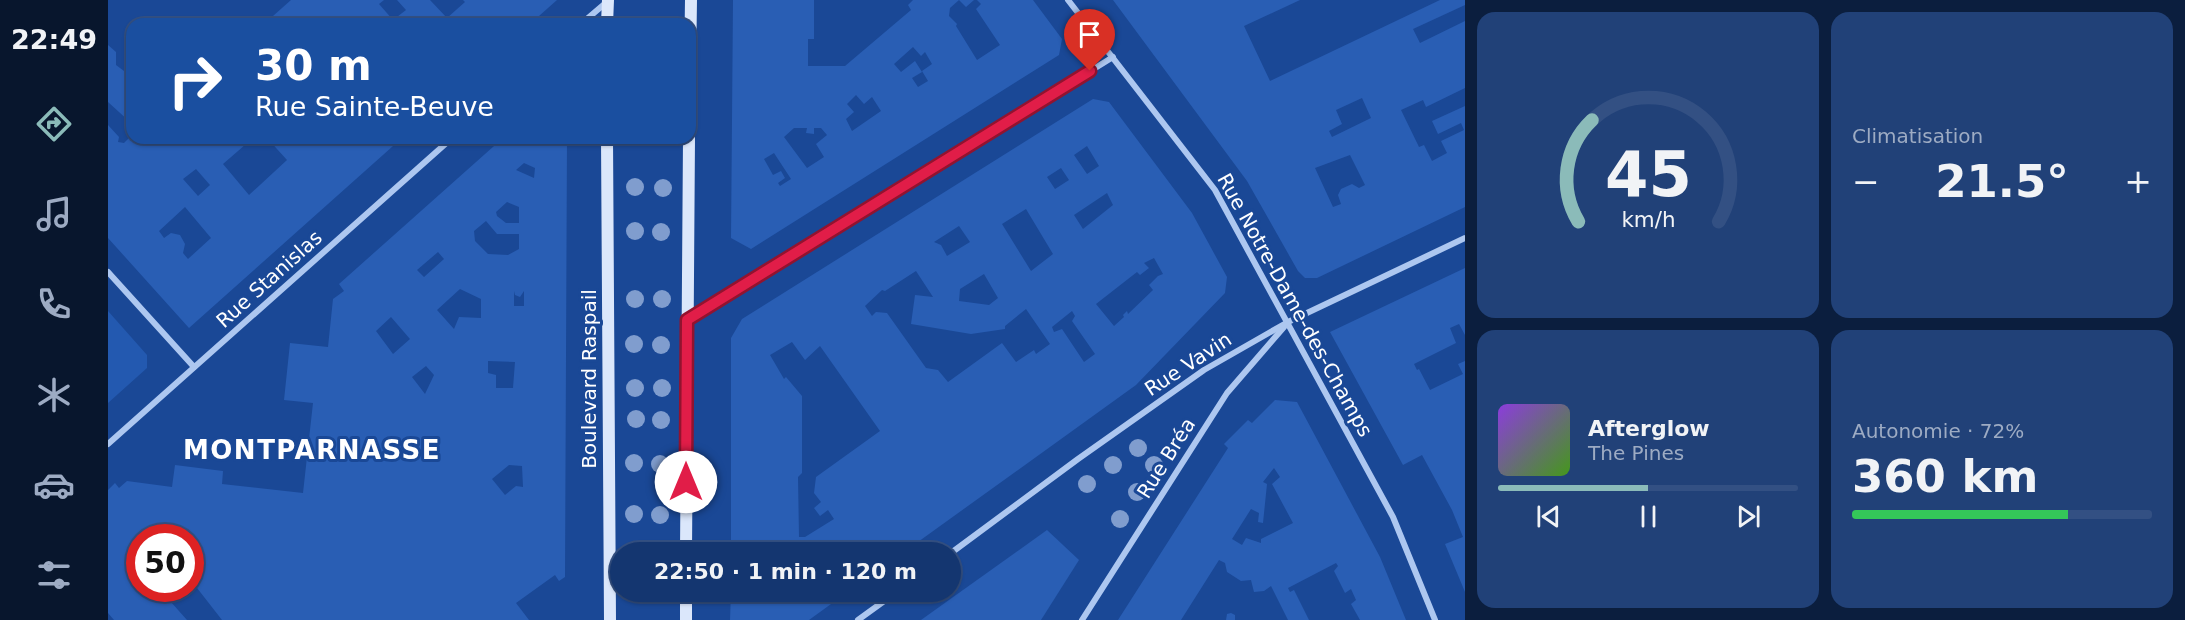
<!DOCTYPE html>
<html lang="fr">
<head>
<meta charset="utf-8">
<style>
  body { margin:0; font-family:"DejaVu Sans",sans-serif; background:#214178; color:#f1f3f6; height:100vh; display:flex; flex-direction:column; font-size:22px; white-space:nowrap }
  * { box-sizing:border-box; margin:0 }
  p { font-size:20px; color:#9dabc3 }
  .icon { flex:none; width:33px; height:33px; fill:none; stroke:currentColor; stroke-width:2; stroke-linecap:round; stroke-linejoin:round }
  .map { position:relative; flex:1; overflow:hidden }
  .panel { display:flex; flex-direction:column; gap:12px; padding:12px; background:#0b1e3e; width:720px }
  .panel>* { flex:none }
  .banner { position:absolute; left:18px; top:18px; width:570px; height:126px; border-radius:18px; box-shadow:0 2px 4px #0004,0 0 0 2px #335083; background:#1a4fa0; color:#fff; overflow:hidden }
  .speed { position:absolute; left:18px; top:524px; display:flex; gap:12px; font-size:30px; font-weight:700; text-align:center }
  .speed>* { display:grid; place-content:center; width:78px; height:78px; border-radius:50%; background:#143670; box-shadow:0 2px 4px #0004,0 0 0 2px #335083; line-height:1 }
  .speed .limit { border:9px solid #d22; background:#fff; color:#111 }
  .pin { position:absolute; display:grid; place-items:center; width:51px; height:51px; color:#fff; margin:-62px -26px; border-radius:50% 50% 50% 0; rotate:-45deg; box-shadow:0 0 6px #0007 }
  .pin .icon { rotate:45deg }
  .me { position:absolute; width:66px; margin:-33px; rotate:0deg; stroke-linejoin:round; filter:drop-shadow(0 0 4px #0008) }
  .turn { display:flex; align-items:center; gap:21px; height:126px; padding:0 30px; font-size:27px }
  .turn .icon { width:78px; height:78px; stroke-width:2.5 }
  .turn b { display:block; font-size:42px; line-height:51px }
  .big { font-size:45px; font-weight:700; line-height:1.1 }
  .panel .tile { flex:1; display:flex; flex-direction:column; justify-content:center; gap:9px; min-width:0; padding:0 21px; border-radius:18px; background:#214178 }
  .panel .dial { align-items:center; gap:0 }
  .dial svg { height:156px; overflow:visible; fill:none; stroke:#335083; stroke-width:7; stroke-linecap:round; text-anchor:middle }
  .dial text { fill:#f1f3f6; stroke:none }
  .song { display:flex; align-items:center; gap:18px }
  .cover { width:72px; height:72px; border-radius:9px; background:linear-gradient(135deg,hsl(270 70% 55%),hsl(100 70% 35%)) }
  .played { height:6px; border-radius:3px; background:linear-gradient(90deg,#8bbbb9 50%,#335083 50%) }
  .keys { display:flex; justify-content:space-around; direction:ltr }
  .heat { display:flex; justify-content:space-between; align-items:center; font-size:33px; direction:ltr }
  .charge { height:9px; border-radius:4px; background:linear-gradient(90deg,#34c759 72%,#335083 0) }
  .panel .tiles { flex:1; display:grid; gap:12px; grid-template-columns:repeat(2,1fr) }
  .trip { position:absolute; left:502px; top:542px; width:351px; height:60px; border-radius:30px; background:#143670; box-shadow:0 2px 4px #0004,0 0 0 2px #335083; font-weight:700; line-height:60px; text-align:center }
  main { display:flex; flex:1; min-height:0 }
  .tab-bar { display:flex; flex-direction:column; width:108px; justify-content:space-around; align-items:center; background:#08162d; color:#9dabc3 }
  .tab-bar .icon { width:42px; height:42px }
  .tab-bar .current { color:#8bbbb9 }
  .tab-bar b { font-size:27px; color:#f1f3f6 }
  .map>svg:first-child { display:block }
  .green { fill:#2359b0 }
  .building { fill:#295eb4; fill-rule:evenodd }
  .lines { fill:none; stroke-linecap:round; stroke-linejoin:round }
  .minor { stroke:#adc7f0; stroke-width:6 }
  .secondary { stroke:#dbe7fb; stroke-width:12 }
  .tree { fill:#809dce }
  .route-casing { stroke:#92132f; stroke-width:15 }
  .route { stroke:#e11d48; stroke-width:10 }
  .labels { text-anchor:middle; stroke-width:6; stroke-linejoin:round; paint-order:stroke }
  .street-label { font-size:20px; fill:#fff; stroke:#1a4896 }
  .district-label { font-size:26px; font-weight:bold; letter-spacing:1.5px; fill:#fff; stroke:#1a4896 }
</style>
</head>
<body>
<main>
<nav class="tab-bar">
<b>22:49</b>
<svg class="icon current" aria-label="directions" viewBox="0 0 24 24"><path d="M12 3l9 9-9 9-9-9zM9 14v-3h6M13 9l2 2-2 2"/></svg>
<svg class="icon" aria-label="music" viewBox="0 0 24 24"><path d="M9 18V5l10-2v13"/><circle cx="6" cy="18" r="3"/><circle cx="16" cy="16" r="3"/></svg>
<svg class="icon" aria-label="phone" viewBox="0 0 24 24"><path d="M5 4h4l2 5-3 2q2 4 5 5l2-3 5 2v4C11 20 4 13 5 4z"/></svg>
<svg class="icon" aria-label="climate" viewBox="0 0 24 24"><path d="M12 3v18M4 7l16 10M4 17L20 7"/></svg>
<svg class="icon" aria-label="car" viewBox="0 0 24 24"><path d="M5 17H2v-5l4-1 3-4h7l3 4 3 1v5h-3M9 17h6M6 11h13"/><circle cx="7" cy="17" r="2"/><circle cx="17" cy="17" r="2"/></svg>
<svg class="icon" aria-label="filters" viewBox="0 0 24 24"><path d="M4 7h16M4 17h16"/><circle cx="9" cy="7" r="2"/><circle cx="15" cy="17" r="2"/></svg>
</nav>
<div class="map">
<svg width="1357" height="620" viewBox="0 0 1357 620">
  <rect width="100%" height="100%" fill="#1a4896"/>
  <path class="green" d="M0 311 39 355V368L0 403Z"/>
  <g class="building">
    <path d="M183 0H276L271 4 285 20 298 10 289 0H322L339 18 357 2 355 0H449L422 24H223L219 19 214 24H156Z"/>
    <path d="M625 0H706V39H700V66H737L803 10 800 5 805 0H866L858 7 851 0 842 8 841 16 849 24 848 26 869 60 892 45 868 9 873 4 869 0H925L954 39 951 55 643 249 623 238ZM805 47 813 56 817 52 824 64 814 71 820 81 810 87 804 78 814 72 807 61 793 72 786 64ZM748 95 756 104 764 97 773 111 744 131 738 119 746 112 739 104ZM686 128H699L698 133 706 134V128H713L719 135 708 144 716 157 699 168 676 137ZM666 153 683 179 672 186 670 183 677 178 673 171 665 175 656 159Z"/>
    <path d="M1005 0H1192L1136 26 1162 81 1332 0H1357V5L1305 29 1312 43 1357 21V88L1318 107 1315 100 1293 110 1311 147 1316 145 1324 161 1339 153 1333 141 1356 130 1353 123 1330 134 1324 121 1357 106V207L1209 278H1197L1190 271 1139 181ZM1254 98 1263 118 1224 137 1221 131 1234 124 1228 110ZM1242 155 1257 185 1251 188 1244 184 1233 189 1230 195 1233 204 1225 207 1207 168Z"/>
    <path d="M0 45 8 52V65L24 77V128L22 122 0 102Z"/>
    <path d="M985 99 1001 102 1084 213 1119 277 1117 293 1028 385 796 552H623V338L634 319ZM979 146 991 166 979 174 966 155ZM953 168 961 180 947 189 939 177ZM999 193 1005 205 975 229 966 215ZM918 209 945 254 923 271 894 224ZM851 226 862 242 839 256 833 245 826 242ZM1046 258 1055 274 1050 276 1041 285 1045 290 1020 314 1019 311 1015 315 1016 317 1006 326 988 304 1029 272 1032 275 1041 268 1036 263ZM808 271 825 297 807 295 803 324 863 334 897 329V326L918 309 942 344 928 354 926 350 908 362 894 343 840 382 830 370 818 368 779 313 768 312 764 316 757 306 774 290 777 291ZM876 274 890 298 881 305 851 301 852 289ZM964 311 967 316 964 321 987 354 976 362 954 329 946 332 944 327ZM684 342 697 360 712 346 772 431 708 477 706 493 713 502 706 508 712 516 720 510 726 519 697 537H691L690 477 694 473V396L678 377 676 379 662 355Z"/>
    <path d="M0 125 11 137 10 142 16 143 24 135V138H145L115 164 141 195 179 160 159 138H294L81 328 0 238ZM88 169 102 185 90 196 75 179ZM77 207 103 238 80 259 75 253 77 244 72 235 63 233 56 238 51 231Z"/>
    <path d="M395 138H459L457 577 451 581 447 575 408 603 421 620H114L82 579V537H32V559L23 564 32 574V588H59L54 592 79 620H6L0 613V490L7 483 11 488 19 481 64 487 67 465 115 471 114 484 195 493 205 403 176 400 182 343 220 347 225 299 236 291 231 284ZM416 163 427 168 426 178 408 170ZM399 202 411 207V223H398L389 216 388 212ZM378 221 389 234H411V249L400 255 380 254 367 241 366 231ZM330 252 336 259 316 277 309 270ZM352 289 373 299V318L351 317 346 329 329 310ZM406 291 407 295 412 297 416 291V306H406ZM283 317 302 339 285 354 268 331ZM380 361 407 362 405 388H388V375L380 373ZM318 366 326 375 317 394 304 377ZM401 465 414 466 415 487 408 486 397 495 384 479Z"/>
    <path d="M1357 268V335L1351 324 1342 328 1348 343 1306 364 1309 370 1311 369 1322 390 1355 374 1350 364 1357 361V592L1337 544 1355 537 1344 510 1314 455 1295 465 1222 332Z"/>
    <path d="M1167 400 1189 402 1272 557 1298 620H1252L1243 604 1248 600 1243 589 1237 593 1226 571 1230 566 1228 563 1180 588 1182 592 1186 590 1201 620H1180L1163 586 1156 591 1146 592 1143 580 1133 581 1119 572 1117 563 1111 560 1073 620H1010L1120 448 1116 444 1140 420 1144 423ZM1166 468 1172 477 1164 484 1185 523 1153 539V543L1138 538 1134 545 1124 539 1143 509 1151 513 1150 522 1155 523 1159 484 1155 482Z"/>
    <path d="M939 530 971 560 933 620H813Z"/>
    <path d="M623 591H667V594L674 595 679 591H741L701 620H622Z"/>
    <path d="M1123 613 1127 615V620H1118L1119 614Z"/>
  </g>
  <g class="lines">
    <g class="minor">
      <path d="M960 0 1107 190 1285 517 1327 620"/>
      <path d="M473 24 500 1"/>
      <path d="M0 272 86 367"/>
      <path d="M579 320 1005 57"/>
      <path d="M0 444 344 138"/>
      <path d="M843 553 970 459 1096 370 1180 322 1357 238"/>
      <path d="M750 620 790 591"/>
      <path d="M974 620 1119 393 1176 327"/>
    </g>
    <g class="secondary">
      <path d="M499 24 500 0"/>
      <path d="M582 70 583 0"/>
      <path d="M499 138 502 620"/>
      <path d="M578 552 581 138"/>
      <path d="M578 620V591"/>
    </g>
  </g>
  <g class="tree">
    <circle cx="527" cy="187" r="9"/>
    <circle cx="555" cy="188" r="9"/>
    <circle cx="527" cy="231" r="9"/>
    <circle cx="553" cy="232" r="9"/>
    <circle cx="527" cy="299" r="9"/>
    <circle cx="554" cy="299" r="9"/>
    <circle cx="526" cy="344" r="9"/>
    <circle cx="553" cy="345" r="9"/>
    <circle cx="527" cy="388" r="9"/>
    <circle cx="554" cy="388" r="9"/>
    <circle cx="528" cy="419" r="9"/>
    <circle cx="553" cy="420" r="9"/>
    <circle cx="1030" cy="448" r="9"/>
    <circle cx="526" cy="463" r="9"/>
    <circle cx="552" cy="464" r="9"/>
    <circle cx="1005" cy="465" r="9"/>
    <circle cx="1046" cy="465" r="9"/>
    <circle cx="979" cy="484" r="9"/>
    <circle cx="1029" cy="492" r="9"/>
    <circle cx="526" cy="514" r="9"/>
    <circle cx="552" cy="515" r="9"/>
    <circle cx="1012" cy="519" r="9"/>
  </g>
  <g class="lines">
    <defs>
      <path id="route" d="M578 482 579 320 982 71"/>
    </defs>
    <use href="#route" class="route-casing"/>
    <use href="#route" class="route"/>
  </g>
  <g class="labels">
    <g class="street-label">
      <text transform="translate(161 279) rotate(-42)" y="7">Rue Stanislas</text>
      <text transform="translate(1187 305) rotate(61)" y="7">Rue Notre-Dame-des-Champs</text>
      <text transform="translate(1080 364) rotate(-33)" y="7">Rue Vavin</text>
      <text transform="translate(481 379) rotate(-90)" y="7">Boulevard Raspail</text>
      <text transform="translate(1058 458) rotate(-58)" y="7">Rue Bréa</text>
    </g>
    <g class="district-label">
      <text x="204" y="459">MONTPARNASSE</text>
    </g>
  </g>
</svg>
<div class="speed"><div class="limit">50</div></div>
<div class="pin" style="left:982px;top:71px;background:#d93025"><svg class="icon" aria-label="arrive" viewBox="0 0 24 24"><path d="M6 21V4h12l-3 4 3 4H6"/></svg></div>
<svg class="me" style="left:578px;top:482px" viewBox="-20 -20 40 40"><circle r="19" fill="#fff"/><path d="M0-13L10 11 0 6-10 11z" fill="#e11d48"/></svg>
<div class="trip">22:50 · 1 min · 120 m</div>
<div class="banner">
<div class="turn"><svg class="icon" aria-label="right" viewBox="0 0 24 24"><path d="M7 20v-9h11M14 6l5 5-5 5"/></svg><div><b>30 m</b>Rue Sainte-Beuve</div></div>
</div>
</div>
<section class="panel">
<div class="tiles">
<div class="tile dial"><svg viewBox="0 0 100 80">
<path d="M14 69A42 42 0 1 1 86 69"/>
<path d="M14 69A42 42 0 0 1 21 17" stroke="#8bbbb9"/>
<text x="50" y="56" font-size="32" font-weight="700">45</text>
<text x="50" y="72" font-size="11">km/h</text>
</svg></div>
<div class="tile"><p>Climatisation</p>
<div class="heat"><a>−</a><b class="big">21.5°</b><a>+</a></div>
</div>
<div class="tile">
<div class="song"><i class="cover"></i><div><b>Afterglow</b><p>The Pines</p></div></div>
<div class="played"></div>
<div class="keys"><svg class="icon" aria-label="previous" viewBox="0 0 24 24"><path d="M18 5L8 12l10 7zM5 5v14"/></svg><svg class="icon" aria-label="pause" viewBox="0 0 24 24"><path d="M8 5v14M16 5v14"/></svg><svg class="icon" aria-label="next" viewBox="0 0 24 24"><path d="M6 5l10 7-10 7zM19 5v14"/></svg></div>
</div>
<div class="tile"><p>Autonomie · 72%</p><b class="big">360 km</b><div class="charge"></div></div>
</div>
</section>
</main>
</body>
</html>
